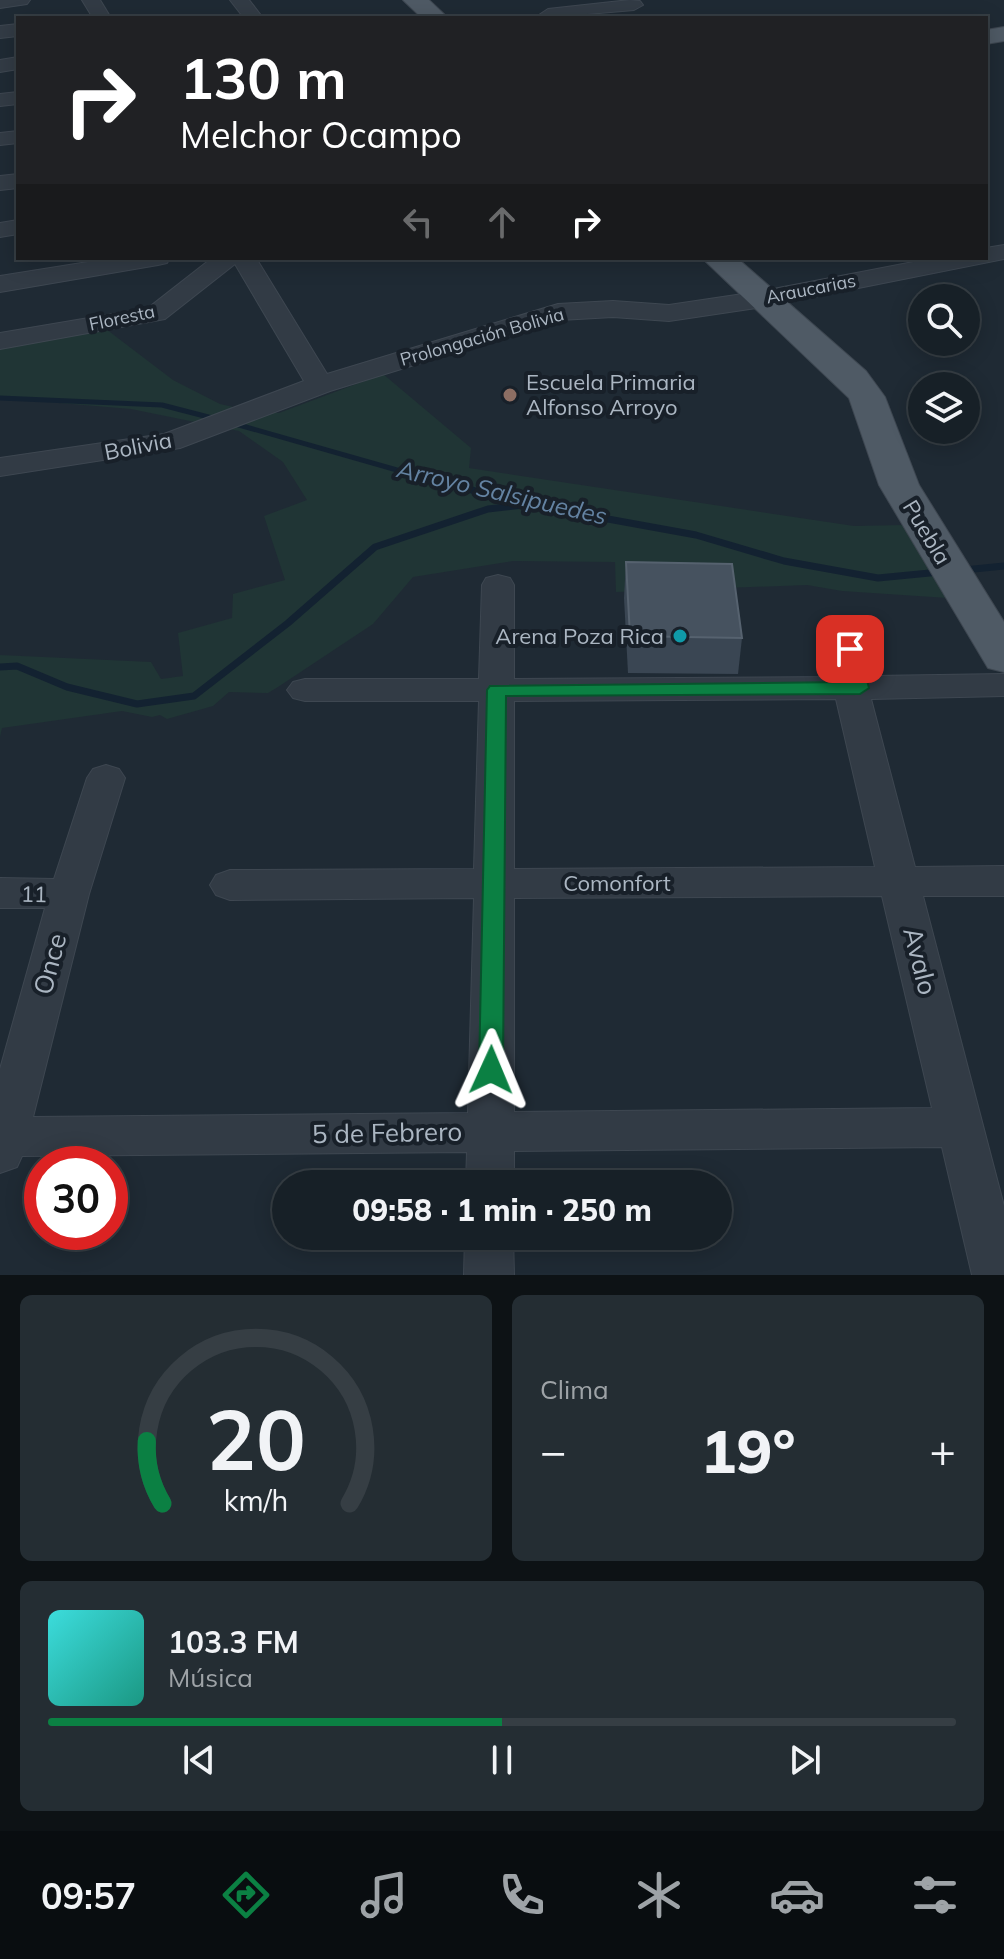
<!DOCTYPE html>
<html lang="es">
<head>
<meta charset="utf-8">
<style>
  body { margin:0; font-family:Mulish,sans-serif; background:#242d33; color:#f1f3f6; height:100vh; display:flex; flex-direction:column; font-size:30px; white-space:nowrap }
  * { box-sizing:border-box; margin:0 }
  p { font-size:26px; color:#9ea3a7 }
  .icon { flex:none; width:44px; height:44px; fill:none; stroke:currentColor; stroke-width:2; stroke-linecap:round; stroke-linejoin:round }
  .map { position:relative; height:1275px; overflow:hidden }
  .details { display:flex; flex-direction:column; gap:20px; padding:20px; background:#0d1215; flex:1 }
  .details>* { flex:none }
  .banner { position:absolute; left:16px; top:16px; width:972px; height:244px; border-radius:0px; box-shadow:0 4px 20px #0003,0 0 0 2px #363e44; background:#202124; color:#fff; overflow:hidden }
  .fabs { position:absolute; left:908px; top:284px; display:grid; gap:16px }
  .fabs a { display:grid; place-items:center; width:72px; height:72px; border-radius:50%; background:#172027; box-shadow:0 4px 20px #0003,0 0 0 2px #363e44; font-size:40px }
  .speed { position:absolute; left:24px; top:1146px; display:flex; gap:16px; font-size:40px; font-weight:700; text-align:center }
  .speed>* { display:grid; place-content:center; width:104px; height:104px; border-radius:50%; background:#172027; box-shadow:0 4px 20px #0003,0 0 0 2px #363e44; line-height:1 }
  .speed .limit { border:12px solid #d22; background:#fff; color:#111 }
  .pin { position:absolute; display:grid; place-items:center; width:68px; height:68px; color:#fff; margin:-34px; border-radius:16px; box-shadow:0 4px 12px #0006 }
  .me { position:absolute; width:88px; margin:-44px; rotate:1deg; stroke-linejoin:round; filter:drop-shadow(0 0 6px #0008) }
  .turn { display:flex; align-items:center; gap:28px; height:168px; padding:0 32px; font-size:36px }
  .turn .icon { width:104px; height:104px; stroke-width:2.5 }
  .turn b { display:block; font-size:56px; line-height:68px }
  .lanes { display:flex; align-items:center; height:76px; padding:0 32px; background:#0003; justify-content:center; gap:40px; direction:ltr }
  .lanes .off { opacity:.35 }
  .big { font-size:60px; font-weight:800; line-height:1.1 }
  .details .widget { flex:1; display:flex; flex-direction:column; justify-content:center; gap:12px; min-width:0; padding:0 28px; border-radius:12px; background:#242d33 }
  .details .dial { align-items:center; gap:0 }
  .dial svg { height:208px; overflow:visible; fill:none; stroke:#363e44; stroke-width:7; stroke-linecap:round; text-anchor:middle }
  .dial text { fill:#f1f3f6; stroke:none }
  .song { display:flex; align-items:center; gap:24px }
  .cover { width:96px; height:96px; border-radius:12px; background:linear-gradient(135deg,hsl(180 70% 55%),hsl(170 70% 35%)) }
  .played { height:8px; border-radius:4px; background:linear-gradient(90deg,#0b8043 50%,#363e44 50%) }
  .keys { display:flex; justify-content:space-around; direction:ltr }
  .heat { display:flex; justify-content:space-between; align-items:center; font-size:44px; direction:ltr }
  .details .tiles { flex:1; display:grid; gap:20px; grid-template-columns:1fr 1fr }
  .widget:last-child { grid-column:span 2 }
  .trip { position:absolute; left:272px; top:1170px; width:460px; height:80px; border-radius:40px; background:#172027; box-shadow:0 4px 20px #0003,0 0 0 2px #363e44; font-weight:800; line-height:80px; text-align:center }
  .dock { display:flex; height:128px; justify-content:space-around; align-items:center; background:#090d10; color:#9ea3a7 }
  .dock .icon { width:56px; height:56px }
  .dock .current { color:#0b8043 }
  .dock b { font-size:36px; color:#f1f3f6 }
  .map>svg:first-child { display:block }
  .green { fill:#203535 }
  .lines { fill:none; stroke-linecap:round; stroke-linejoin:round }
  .stream-far1 { stroke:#132231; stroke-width:5 }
  .stream { stroke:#132231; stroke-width:7 }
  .minor-casing { stroke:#3e4751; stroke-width:2 }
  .major-casing { stroke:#3e4751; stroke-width:2 }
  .minor { fill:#323b45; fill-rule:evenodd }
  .major { fill:#4f5a65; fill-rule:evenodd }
  .wall { fill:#3a4653 }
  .building { fill:#46525f; stroke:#56626f; stroke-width:2 }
  .route { fill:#0b8043; stroke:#07532c; stroke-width:2 }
  .education-dot { fill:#8d6e63; stroke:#182029; stroke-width:3 }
  .culture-dot { fill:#0f9aa8; stroke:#182029; stroke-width:3 }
  .labels { text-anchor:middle; stroke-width:8; stroke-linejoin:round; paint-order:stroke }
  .far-street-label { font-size:18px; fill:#abb6c2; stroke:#182029 }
  .poi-label { font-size:22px; fill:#abb6c2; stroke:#182029; text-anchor:start }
  .street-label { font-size:22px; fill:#abb6c2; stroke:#182029 }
  .water-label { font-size:24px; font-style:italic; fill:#6483a2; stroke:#182029 }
  .near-street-label { font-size:26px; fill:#abb6c2; stroke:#182029 }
</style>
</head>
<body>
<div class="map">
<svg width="1004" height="1275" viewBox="0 0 1004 1275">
  <rect width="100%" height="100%" fill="#1f2a34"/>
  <path class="green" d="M106 329 173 380 220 404 238 408 279 413 383 374 471 448 469 468 854 526 905 525 963 599 842 591 807 585 616 592 615 562 513 561 413 577 373 624 278 687 268 693 229 692 213 706 167 719 160 715 152 717 122 711 2 728 0 737V655L151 662 161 679 183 676 178 633 232 618 233 594 285 580 264 516 307 500 283 462 239 431 131 409 0 398V348Z"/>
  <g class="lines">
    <g class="stream-far1">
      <path d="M0 398 162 405 216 419"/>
      <path d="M232 423 432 480"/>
    </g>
    <g class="stream">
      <path d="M424 478 531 505 696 535 784 561 878 578 940 572"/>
      <path d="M964 570 1004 566"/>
      <path d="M0 667 17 666 67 687 137 704 194 696 288 623 375 547 488 509 523 505"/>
    </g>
    <defs>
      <g id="minor">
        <path d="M0 0H30L27 4 0 8Z"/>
        <path d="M82 0H100L111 18H93Z"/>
        <path d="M230 0H249L263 18H244Z"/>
        <path d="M630 0 640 1 643 5 634 10 541 18 539 15 548 9Z"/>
        <path d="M18 24V36L0 38V26Z"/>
        <path d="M18 57V69L0 72V60Z"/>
        <path d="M18 92V104L0 106V94Z"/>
        <path d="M18 131V143L0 145V133Z"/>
        <path d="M18 174V188L0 190V176Z"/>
        <path d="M18 220V234L0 237V223Z"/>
        <path d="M1004 245V259L763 307 669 321 613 317 560 320 330 391 180 448 0 476V458L164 434 304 381 235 264 165 319 0 349V333L148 308 212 258H256L327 374 558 304 613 301 669 305 763 291 934 258H986V248Z"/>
        <path d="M113 258H170L167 263 158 265 0 292V276Z"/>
        <path d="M498 575 510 578 514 585V679L840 677 833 649 838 641 850 638 862 641 874 676 1004 674V696L871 699 915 867 1004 866V896H923L1004 1206V1275H972L942 1147 514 1151V1184H466L467 1152 22 1156 17 1167 0 1173V1069L45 908H0V878L54 879 87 778 93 769 106 765 119 769 125 778 89 894 33 1117 468 1113 474 898 230 900 216 895 210 885 216 875 230 870 474 869 479 701H305L293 698 287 690 293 682 305 679H479L482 585 486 578ZM836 699 875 867 514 869V701ZM882 896 932 1108 514 1112V898Z"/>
        <path d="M465 1236H513L514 1275H464Z"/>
      </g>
      <g id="major">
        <path d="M403 0H429L448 18H422Z"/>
        <path d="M1004 27V41L986 44V30Z"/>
        <path d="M702 258H737L866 371 885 397 919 485 1004 622V672L988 668 879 485 849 398Z"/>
      </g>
    </defs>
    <use href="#minor" class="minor-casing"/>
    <use href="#major" class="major-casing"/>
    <use href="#minor" class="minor"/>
    <use href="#major" class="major"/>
  </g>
  <path class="wall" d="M626 562 742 638 738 674 628 673 624 598Z"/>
  <path class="building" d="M626 562 732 564 742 638 630 636Z"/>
  <path class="route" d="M850 643 859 649 869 688 860 694 506 696 503 1070 500 1077 491 1080 483 1077 479 1070 487 690 490 686 849 682 841 649Z"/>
  <circle class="education-dot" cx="510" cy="395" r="8"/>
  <circle class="culture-dot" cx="680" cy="636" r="8"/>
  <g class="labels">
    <g class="far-street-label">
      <text transform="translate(811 289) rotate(-11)" y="6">Araucarias</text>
      <text transform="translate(122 318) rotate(-12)" y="6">Floresta</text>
      <text transform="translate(482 337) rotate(-16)" y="6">Prolongación Bolivia</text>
    </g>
    <g class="poi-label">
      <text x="526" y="390">Escuela Primaria<tspan x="526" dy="25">Alfonso Arroyo</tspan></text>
      <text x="664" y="644" text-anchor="end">Arena Poza Rica</text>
    </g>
    <g class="street-label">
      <text transform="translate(138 446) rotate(-11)" y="8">Bolivia</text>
      <text transform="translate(927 532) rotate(59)" y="8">Puebla</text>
      <text x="617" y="891">Comonfort</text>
      <text transform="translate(34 894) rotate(1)" y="8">11</text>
    </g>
    <g class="water-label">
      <text transform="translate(502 493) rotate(13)" y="8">Arroyo Salsipuedes</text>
    </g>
    <g class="near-street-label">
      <text transform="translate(920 961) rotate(76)" y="9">Avalo</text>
      <text transform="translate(50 964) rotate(-75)" y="9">Once</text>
      <text transform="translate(387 1133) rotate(-1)" y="9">5 de Febrero</text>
    </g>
  </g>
</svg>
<div class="fabs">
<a><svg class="icon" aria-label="search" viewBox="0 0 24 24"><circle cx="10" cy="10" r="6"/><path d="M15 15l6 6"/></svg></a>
<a><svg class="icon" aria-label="layers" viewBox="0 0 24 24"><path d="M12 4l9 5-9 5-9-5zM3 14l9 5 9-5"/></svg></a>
</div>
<div class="speed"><div class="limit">30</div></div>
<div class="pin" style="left:850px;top:649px;background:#d93025"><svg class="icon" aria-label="arrive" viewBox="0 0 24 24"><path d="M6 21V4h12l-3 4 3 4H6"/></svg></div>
<svg class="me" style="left:491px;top:1070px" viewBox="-20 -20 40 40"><path d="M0-17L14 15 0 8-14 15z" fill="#0b8043" stroke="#fff" stroke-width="4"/></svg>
<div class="trip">09:58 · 1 min · 250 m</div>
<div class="banner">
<div class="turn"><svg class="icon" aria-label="right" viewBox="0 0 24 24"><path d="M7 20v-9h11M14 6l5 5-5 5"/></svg><div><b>130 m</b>Melchor Ocampo</div></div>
<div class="lanes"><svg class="icon off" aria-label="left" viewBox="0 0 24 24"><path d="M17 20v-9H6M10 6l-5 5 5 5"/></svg><svg class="icon off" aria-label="ahead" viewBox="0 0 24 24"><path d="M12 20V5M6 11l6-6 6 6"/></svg><svg class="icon" aria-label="right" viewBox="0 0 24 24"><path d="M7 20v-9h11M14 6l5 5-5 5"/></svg></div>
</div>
</div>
<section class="details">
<div class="tiles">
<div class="widget dial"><svg viewBox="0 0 100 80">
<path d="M14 69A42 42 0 1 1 86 69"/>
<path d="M14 69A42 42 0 0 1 8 45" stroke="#0b8043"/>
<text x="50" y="56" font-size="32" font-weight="700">20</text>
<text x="50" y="72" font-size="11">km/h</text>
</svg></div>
<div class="widget"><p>Clima</p>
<div class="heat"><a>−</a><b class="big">19°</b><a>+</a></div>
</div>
<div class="widget">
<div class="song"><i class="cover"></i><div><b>103.3 FM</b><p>Música</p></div></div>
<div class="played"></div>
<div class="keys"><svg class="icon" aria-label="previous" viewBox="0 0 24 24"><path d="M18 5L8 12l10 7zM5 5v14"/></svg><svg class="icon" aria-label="pause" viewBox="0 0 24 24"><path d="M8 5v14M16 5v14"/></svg><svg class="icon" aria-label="next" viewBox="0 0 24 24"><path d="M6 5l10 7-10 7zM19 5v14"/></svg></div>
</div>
</div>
</section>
<nav class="dock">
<b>09:57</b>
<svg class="icon current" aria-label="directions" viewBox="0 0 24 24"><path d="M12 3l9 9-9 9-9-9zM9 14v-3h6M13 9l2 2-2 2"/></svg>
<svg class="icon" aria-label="music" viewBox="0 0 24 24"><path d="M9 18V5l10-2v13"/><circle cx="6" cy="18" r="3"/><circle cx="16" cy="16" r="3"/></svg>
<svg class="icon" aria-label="phone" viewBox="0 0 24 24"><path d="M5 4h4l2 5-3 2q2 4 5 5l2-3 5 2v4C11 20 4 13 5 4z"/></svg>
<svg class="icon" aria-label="climate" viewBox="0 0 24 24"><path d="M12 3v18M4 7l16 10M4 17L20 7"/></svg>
<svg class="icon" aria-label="car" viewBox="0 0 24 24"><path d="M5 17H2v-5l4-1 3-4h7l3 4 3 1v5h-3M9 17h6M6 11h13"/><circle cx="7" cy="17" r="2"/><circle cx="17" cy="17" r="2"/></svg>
<svg class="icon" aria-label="filters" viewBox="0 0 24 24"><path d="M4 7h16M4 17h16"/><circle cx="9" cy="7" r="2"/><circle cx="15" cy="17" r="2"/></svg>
</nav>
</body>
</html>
